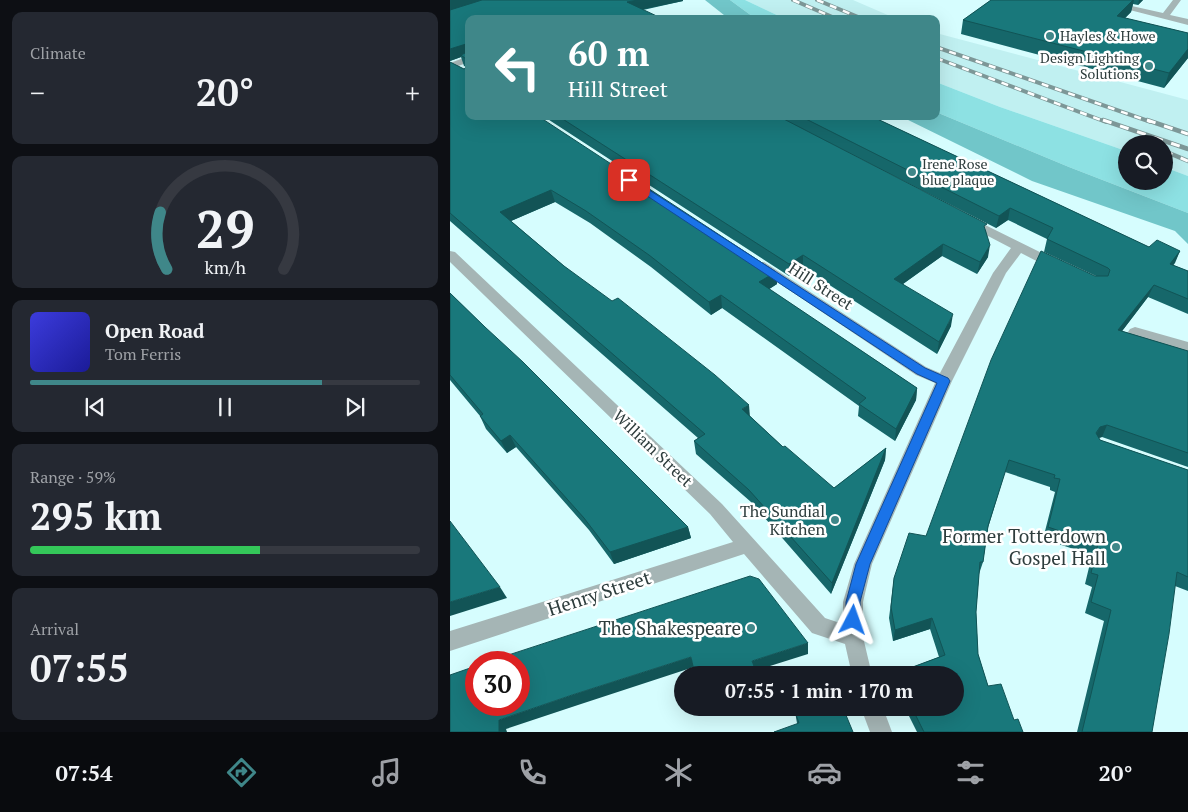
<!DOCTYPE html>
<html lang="en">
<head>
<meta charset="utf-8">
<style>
  body { margin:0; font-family:"PT Serif",serif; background:#242831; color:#f1f3f6; height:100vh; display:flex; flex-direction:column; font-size:19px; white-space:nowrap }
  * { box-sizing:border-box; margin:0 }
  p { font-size:16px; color:#9ea1a6 }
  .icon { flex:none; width:28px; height:28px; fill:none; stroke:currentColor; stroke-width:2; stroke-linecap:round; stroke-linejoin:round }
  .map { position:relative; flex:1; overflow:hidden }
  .sheet { display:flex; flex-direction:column; gap:12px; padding:12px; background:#0d0f14; width:450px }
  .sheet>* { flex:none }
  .banner { position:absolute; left:15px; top:15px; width:475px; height:105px; border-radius:10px; box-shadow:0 5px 20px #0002; background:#3f8789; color:#fff; overflow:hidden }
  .fabs { position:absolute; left:668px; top:135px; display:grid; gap:10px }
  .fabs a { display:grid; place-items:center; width:55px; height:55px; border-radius:50%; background:#171b24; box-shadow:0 5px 20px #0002; font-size:25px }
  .speed { position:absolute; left:15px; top:651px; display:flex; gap:10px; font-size:25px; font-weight:700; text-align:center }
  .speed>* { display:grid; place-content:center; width:65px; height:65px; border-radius:50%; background:#171b24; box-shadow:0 5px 20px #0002; line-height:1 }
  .speed .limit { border:8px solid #d22; background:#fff; color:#111 }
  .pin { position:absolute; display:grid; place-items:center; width:42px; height:42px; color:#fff; margin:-21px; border-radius:10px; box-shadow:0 2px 8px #0006 }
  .me { position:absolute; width:55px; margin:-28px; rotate:4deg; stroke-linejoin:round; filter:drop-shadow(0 0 4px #0008) }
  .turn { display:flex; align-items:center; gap:18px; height:105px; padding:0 20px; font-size:22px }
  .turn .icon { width:65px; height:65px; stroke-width:2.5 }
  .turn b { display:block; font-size:35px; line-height:42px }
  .big { font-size:38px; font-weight:700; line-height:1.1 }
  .sheet .tile { flex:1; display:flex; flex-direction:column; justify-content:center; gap:8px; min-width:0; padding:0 18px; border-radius:10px; background:#242831 }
  .sheet .dial { align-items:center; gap:0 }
  .dial svg { height:130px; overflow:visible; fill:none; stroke:#363941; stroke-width:7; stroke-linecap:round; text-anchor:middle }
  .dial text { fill:#f1f3f6; stroke:none }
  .song { display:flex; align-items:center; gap:15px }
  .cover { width:60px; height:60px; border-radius:8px; background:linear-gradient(135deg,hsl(240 70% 55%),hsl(240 70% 35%)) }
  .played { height:5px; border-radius:2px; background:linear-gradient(90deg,#3f8789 75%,#363941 75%) }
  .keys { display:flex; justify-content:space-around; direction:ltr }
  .heat { display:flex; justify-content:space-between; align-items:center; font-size:28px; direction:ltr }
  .charge { height:8px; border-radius:4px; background:linear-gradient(90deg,#34c759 59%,#363941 0) }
  .trip { position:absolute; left:224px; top:666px; width:290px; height:50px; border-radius:25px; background:#171b24; box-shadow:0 5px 20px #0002; font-weight:700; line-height:50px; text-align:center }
  .tabs { display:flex; height:80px; justify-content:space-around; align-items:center; background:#090b0e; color:#9ea1a6 }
  .tabs .icon { width:35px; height:35px }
  .tabs .on { color:#3f8789 }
  .tabs b { font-size:22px; color:#f1f3f6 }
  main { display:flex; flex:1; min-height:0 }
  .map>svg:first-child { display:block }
  .built { fill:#c0f0f1 }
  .green { fill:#8de1e3 }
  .forest { fill:#71c6c9 }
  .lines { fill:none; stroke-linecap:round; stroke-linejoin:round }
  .street { fill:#a5b5b5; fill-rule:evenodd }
  .rail-far1-casing { stroke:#7d9797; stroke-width:4 }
  .rail-casing { stroke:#7d9797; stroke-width:4.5 }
  .rail-far1 { stroke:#fff; stroke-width:2.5; stroke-dasharray:7; stroke-linecap:butt }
  .rail { stroke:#fff; stroke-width:3; stroke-dasharray:9; stroke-linecap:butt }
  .wall { fill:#16676a }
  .shaded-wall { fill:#125456 }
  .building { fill:#19787b; stroke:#125456 }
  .route { fill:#1a73e8; stroke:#114b97 }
  .poi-dot { fill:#3f8789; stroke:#fff; stroke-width:2 }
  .labels { text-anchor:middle; stroke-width:5; stroke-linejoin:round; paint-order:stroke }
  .far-poi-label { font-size:14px; fill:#2e3d3d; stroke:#fff; text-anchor:start }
  .street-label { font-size:16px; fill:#2e3d3d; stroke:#fff }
  .poi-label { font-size:16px; fill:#2e3d3d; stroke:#fff; text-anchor:end }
  .near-poi-label { font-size:19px; fill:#2e3d3d; stroke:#fff; text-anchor:end }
  .near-street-label { font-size:19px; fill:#2e3d3d; stroke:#fff }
</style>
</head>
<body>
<main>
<section class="sheet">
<div class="tile"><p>Climate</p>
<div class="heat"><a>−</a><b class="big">20°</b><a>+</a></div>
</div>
<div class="tile dial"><svg viewBox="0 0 100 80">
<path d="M14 69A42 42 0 1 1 86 69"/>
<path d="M14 69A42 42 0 0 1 10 34" stroke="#3f8789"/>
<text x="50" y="56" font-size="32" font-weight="700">29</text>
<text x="50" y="72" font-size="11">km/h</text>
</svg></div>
<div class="tile">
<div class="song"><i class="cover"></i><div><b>Open Road</b><p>Tom Ferris</p></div></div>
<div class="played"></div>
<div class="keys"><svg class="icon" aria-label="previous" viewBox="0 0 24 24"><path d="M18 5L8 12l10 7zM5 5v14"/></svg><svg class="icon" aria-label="pause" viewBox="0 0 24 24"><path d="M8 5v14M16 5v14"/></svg><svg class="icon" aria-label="next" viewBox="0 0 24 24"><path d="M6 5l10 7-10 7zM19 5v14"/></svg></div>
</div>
<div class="tile"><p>Range · 59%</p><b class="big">295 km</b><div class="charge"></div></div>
<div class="tile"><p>Arrival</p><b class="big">07:55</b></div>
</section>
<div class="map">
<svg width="738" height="732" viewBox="0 0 738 732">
  <rect width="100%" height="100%" fill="#d6fdfe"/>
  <g class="built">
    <path d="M295 0H403L447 19H335Z"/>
    <path d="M486 33 738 100V176L714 167V144H676V151L550 107 486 82Z"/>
  </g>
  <g class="green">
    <path d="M280 0H295L335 19H306Z"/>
    <path d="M486 82 550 107 676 151V181H714V167L738 176V213L619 167 486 112Z"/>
  </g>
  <g class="forest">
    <path d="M255 0H280L306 19H279Z"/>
    <path d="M486 112 619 167 738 213V244L725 231 582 181 450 116H486Z"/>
  </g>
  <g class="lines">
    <g class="street">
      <path d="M641 0H655L713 13 723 0H731L720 15 738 19V25Z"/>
      <path d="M19 56V62L0 69V63Z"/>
      <path d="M519 217 610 262 612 265 610 268H600L571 253 556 273 502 381 422 564 413 602V637L422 675H402L395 644 362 633 294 554 0 651V631L283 542 260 514 0 262V251L5 252 272 504 375 618 393 624V602L404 564 485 383 466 375 302 265 304 262H314L476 367 490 373 543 273 561 248 515 224 513 221 515 218Z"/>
      <path d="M685 327 738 342V352L680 335 678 332 680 329Z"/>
      <path d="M411 708H433L442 732H420Z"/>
    </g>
    <defs>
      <g id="rail-far1">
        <path d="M343 0 387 19"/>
        <path d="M367 0 413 19"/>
        <path d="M486 47 701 122"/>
        <path d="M486 58 656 122"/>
      </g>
      <g id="rail">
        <path d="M653 120 738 149"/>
        <path d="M697 120 738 134"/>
        <path d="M714 151 738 161"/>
      </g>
    </defs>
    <use href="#rail-far1" class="rail-far1-casing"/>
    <use href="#rail" class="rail-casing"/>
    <use href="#rail-far1" class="rail-far1"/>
    <use href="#rail" class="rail"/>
  </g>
  <g class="wall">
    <path d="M0 0H233V1L193 10 19 116 326 272 327 284 319 289 467 388 466 400 445 441 408 416 409 406 272 308 261 315 201 267 140 223 105 202 61 221 114 266 300 416 333 447 384 488 436 448 435 460 381 594 301 502 246 454 244 441 248 438 0 221V62L14 69 17 67 14 66 11 57 0 61Z"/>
    <path d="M541 0H693L688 5 683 4 681 12 675 18 738 33V58L714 88 511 34 513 20Z"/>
    <path d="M93 116H421L699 247 730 251 723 265 738 271V314L698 297 672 331 738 351V467L652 437 649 438 650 440 738 470V591L725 586 702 732H627L654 621 635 613 642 587 635 584 642 555 593 539 605 492 600 490V487L555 472 538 528 533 562 529 574 526 612 528 654 538 686 573 732H467L455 708H505V675H451L452 671 489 657 480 629 443 641 439 618 444 578 476 536 646 276 594 252 597 239 558 220 546 228 377 142 536 230 538 257 527 274 492 256 453 284 501 326 487 354 353 268 339 276Z"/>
    <path d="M0 293 238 527 241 538 164 564 139 530 66 447 57 453 36 429 30 416 0 380Z"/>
    <path d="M345 712 403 732 347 723Z"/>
  </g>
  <g class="shaded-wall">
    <path d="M0 0H42L0 11Z"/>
    <path d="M188 0H233V1L179 12 177 2Z"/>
    <path d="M683 0H684L681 12 663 30 667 16Z"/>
    <path d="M689 0H693L688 5Z"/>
    <path d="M16 44 19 55H11V57L0 61V49Z"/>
    <path d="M738 49V58L714 88 719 73Z"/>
    <path d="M101 190 105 202 54 224 50 212Z"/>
    <path d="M560 208 558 220 546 228 549 216Z"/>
    <path d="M493 244 492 256 443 291 444 279Z"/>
    <path d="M540 245 538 257 527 274 530 262Z"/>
    <path d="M730 251 725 263 715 276 720 264Z"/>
    <path d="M353 255V268L339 276V264Z"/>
    <path d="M326 272 327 284 310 295 309 282Z"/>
    <path d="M704 285 698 297 663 343 668 330Z"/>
    <path d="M271 295 272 308 261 315 259 302Z"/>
    <path d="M503 314 501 326 487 354 489 342Z"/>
    <path d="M467 388 466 400 445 441 446 429Z"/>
    <path d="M299 405 300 417 292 409Z"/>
    <path d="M657 425 652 437 644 439 650 427Z"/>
    <path d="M60 435 66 447 57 453 51 441Z"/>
    <path d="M436 448 435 460 381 594 382 583Z"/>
    <path d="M238 527 241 538 164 564 160 552Z"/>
    <path d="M50 587 57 598 0 616V602Z"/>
    <path d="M482 618 480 629 443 641 445 630Z"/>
    <path d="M358 643V654L304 671 302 661Z"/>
    <path d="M241 657 244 667 128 705 56 729 57 732H49V720L122 695Z"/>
    <path d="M277 669 278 675H260Z"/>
  </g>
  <g class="building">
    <path d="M32 0H188L177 2 213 19H19V116H88L326 272 309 282 467 388 446 429 409 404 416 398 271 295 259 302 199 255 136 211 101 190 50 212 114 266 162 301 168 298 265 375 299 405 292 409 333 447 335 446 384 488 436 448 382 583 299 490 244 441 255 434 0 213V62L14 69 17 67 16 59 11 55 17 52 16 44 0 49V10Z"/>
    <path d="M541 0H683L667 16 738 33V49L719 73 513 20Z"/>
    <path d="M108 116H328L537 224 534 226 540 245 530 262 493 244 444 279 503 314 489 342 353 255 339 264Z"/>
    <path d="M350 116H421L699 247 707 240 730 251 720 264 738 271V299L704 285 668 330 738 351V453L657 425 650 427 646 433 650 440 738 470V577L727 572 719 634 702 732H632L661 610 641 602 648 575 641 573 648 544 598 527 610 479 604 478 605 475 559 460 538 526 533 562H530L526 612 528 654 538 686 551 684 564 720 568 719 573 732H474L462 708H505V675H452V671L495 655 482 618 445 630 441 607 444 578 459 533 476 536 541 360 591 251 645 276H658L660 270 658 268 597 239 603 228 560 208 549 216Z"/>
    <path d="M0 293 35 327 73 362 238 527 160 552 134 518 60 435 51 441 30 416 33 414 0 375Z"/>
    <path d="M0 521 50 587 0 602Z"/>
    <path d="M300 576 309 579 358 643 302 661 307 674 304 675H278L277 669 260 675H245L241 657 122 695 49 720V732H0V675L26 666V705H69V662H37Z"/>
    <path d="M356 708H393L403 732H324L349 723 345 712Z"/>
  </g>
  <path class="route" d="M179 177 475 368 498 378 500 381 420 564 410 602 411 620 408 625 403 627 398 625 396 620V602L406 564 487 383 467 374 176 182V178Z"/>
  <g class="poi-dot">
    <circle cx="600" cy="36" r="5"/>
    <circle cx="699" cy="66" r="5"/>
    <circle cx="462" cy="172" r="5"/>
    <circle cx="385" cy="520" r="5"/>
    <circle cx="666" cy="547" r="5"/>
    <circle cx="301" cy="628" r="5"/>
  </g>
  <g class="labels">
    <g class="far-poi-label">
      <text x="610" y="41">Hayles &amp; Howe</text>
      <text x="689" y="63" text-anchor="end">Design Lighting<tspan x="689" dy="16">Solutions</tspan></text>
      <text x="472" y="169">Irene Rose<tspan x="472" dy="16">blue plaque</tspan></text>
    </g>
    <g class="street-label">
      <text transform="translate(371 286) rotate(33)" y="6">Hill Street</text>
      <text transform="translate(203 448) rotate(44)" y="6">William Street</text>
    </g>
    <g class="poi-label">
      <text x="375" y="517">The Sundial<tspan x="375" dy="18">Kitchen</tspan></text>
    </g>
    <g class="near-poi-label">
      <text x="656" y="543">Former Totterdown<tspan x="656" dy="22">Gospel Hall</tspan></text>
      <text x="291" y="635">The Shakespeare</text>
    </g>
    <g class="near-street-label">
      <text transform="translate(149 593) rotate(-18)" y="7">Henry Street</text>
    </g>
  </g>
</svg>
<div class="fabs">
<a><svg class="icon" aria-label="search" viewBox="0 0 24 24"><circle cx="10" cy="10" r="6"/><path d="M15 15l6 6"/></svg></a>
</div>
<div class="speed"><div class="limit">30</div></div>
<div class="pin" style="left:179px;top:180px;background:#d93025"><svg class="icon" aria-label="arrive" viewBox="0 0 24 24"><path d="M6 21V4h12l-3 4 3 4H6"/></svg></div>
<svg class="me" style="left:403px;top:620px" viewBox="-20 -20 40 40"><path d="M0-17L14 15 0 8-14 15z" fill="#1a73e8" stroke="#fff" stroke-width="4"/></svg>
<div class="trip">07:55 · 1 min · 170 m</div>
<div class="banner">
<div class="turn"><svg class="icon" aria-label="left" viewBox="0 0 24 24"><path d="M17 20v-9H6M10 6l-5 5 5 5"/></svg><div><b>60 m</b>Hill Street</div></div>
</div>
</div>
</main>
<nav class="tabs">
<b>07:54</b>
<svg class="icon on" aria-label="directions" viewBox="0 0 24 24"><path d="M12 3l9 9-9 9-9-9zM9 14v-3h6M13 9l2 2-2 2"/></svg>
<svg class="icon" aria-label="music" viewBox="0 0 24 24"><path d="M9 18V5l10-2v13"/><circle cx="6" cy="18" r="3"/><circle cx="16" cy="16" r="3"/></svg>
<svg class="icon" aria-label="phone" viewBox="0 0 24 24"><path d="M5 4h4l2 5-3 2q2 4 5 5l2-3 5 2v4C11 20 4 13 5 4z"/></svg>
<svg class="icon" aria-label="climate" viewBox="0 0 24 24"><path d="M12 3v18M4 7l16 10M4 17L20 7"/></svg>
<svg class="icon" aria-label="car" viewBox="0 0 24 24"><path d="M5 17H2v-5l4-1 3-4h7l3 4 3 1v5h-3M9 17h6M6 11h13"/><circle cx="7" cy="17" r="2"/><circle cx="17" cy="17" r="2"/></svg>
<svg class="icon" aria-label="filters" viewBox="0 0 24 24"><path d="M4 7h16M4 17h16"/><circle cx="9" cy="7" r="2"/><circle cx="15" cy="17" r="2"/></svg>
<b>20°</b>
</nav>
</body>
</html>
